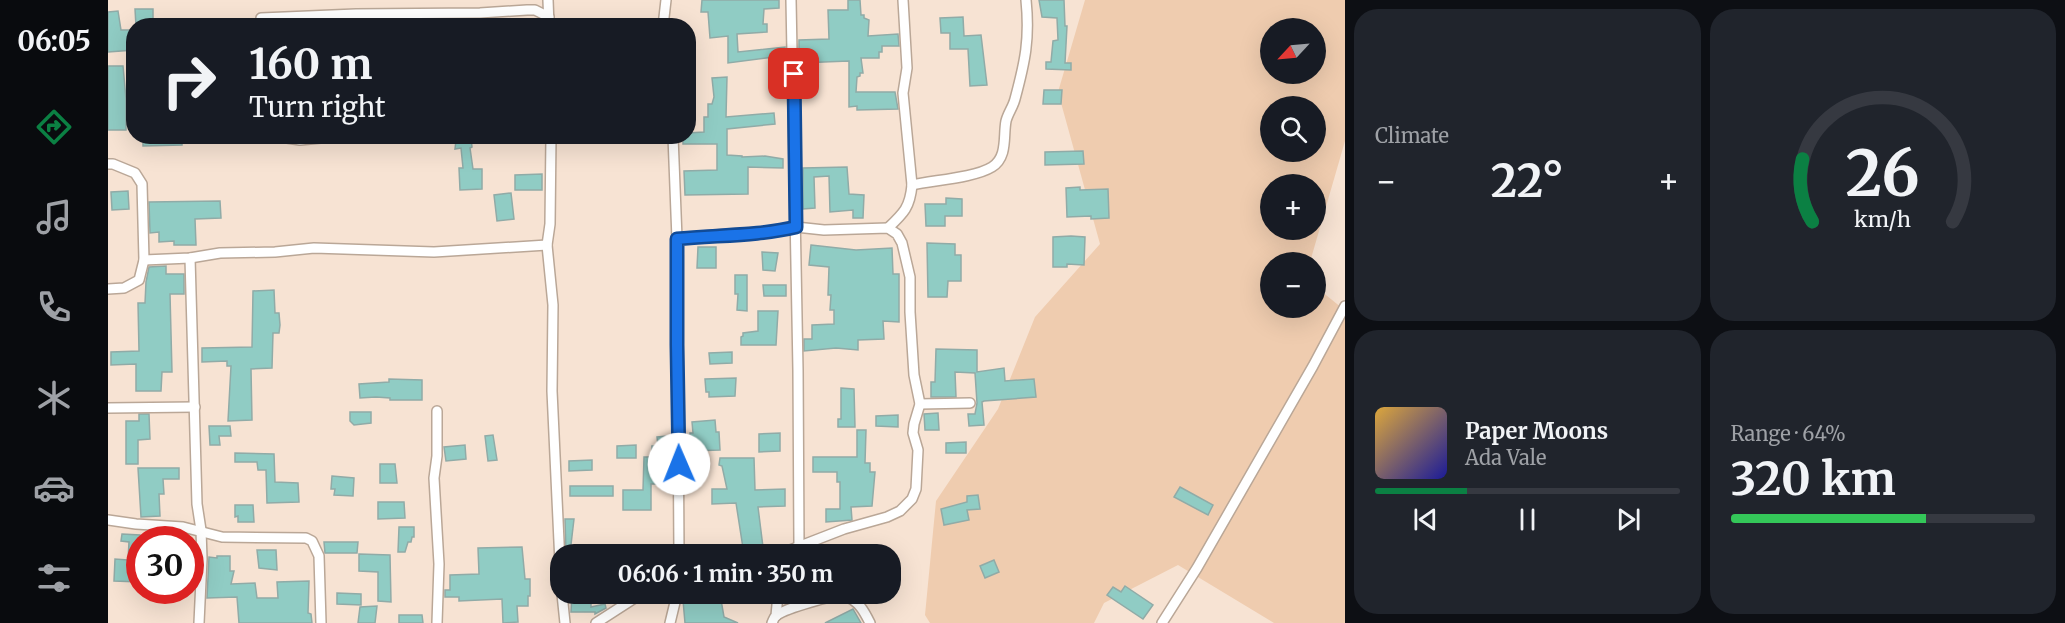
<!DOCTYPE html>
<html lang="en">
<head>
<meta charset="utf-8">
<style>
  body { margin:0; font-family:Merriweather,serif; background:#20242c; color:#f1f3f6; height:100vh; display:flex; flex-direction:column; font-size:22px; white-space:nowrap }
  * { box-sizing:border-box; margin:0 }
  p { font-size:20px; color:#9ea1a6 }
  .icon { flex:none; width:33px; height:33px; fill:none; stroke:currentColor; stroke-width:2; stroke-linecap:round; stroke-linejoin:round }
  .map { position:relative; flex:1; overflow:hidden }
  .sheet { display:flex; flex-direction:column; gap:9px; padding:9px; background:#0d0f14; width:720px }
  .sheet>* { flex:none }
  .banner { position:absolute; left:18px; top:18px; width:570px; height:126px; border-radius:24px; box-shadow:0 6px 24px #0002; background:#171b24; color:#f1f3f6; overflow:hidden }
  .needle { width:39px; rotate:244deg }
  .buttons { position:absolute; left:1152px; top:18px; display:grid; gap:12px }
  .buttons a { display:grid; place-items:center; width:66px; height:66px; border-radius:50%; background:#171b24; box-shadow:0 6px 24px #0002; font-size:30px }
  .speed { position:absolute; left:18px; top:526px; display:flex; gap:12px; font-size:30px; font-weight:700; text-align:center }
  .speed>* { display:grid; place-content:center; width:78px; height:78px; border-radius:50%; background:#171b24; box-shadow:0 6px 24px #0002; line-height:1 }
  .speed .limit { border:9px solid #d22; background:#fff; color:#111 }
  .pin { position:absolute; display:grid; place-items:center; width:51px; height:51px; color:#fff; margin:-26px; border-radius:12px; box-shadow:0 3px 9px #0006 }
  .me { position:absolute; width:66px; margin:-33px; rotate:359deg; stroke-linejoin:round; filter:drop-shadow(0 0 4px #0008) }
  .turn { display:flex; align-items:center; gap:21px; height:126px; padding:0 24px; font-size:27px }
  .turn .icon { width:78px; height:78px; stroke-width:2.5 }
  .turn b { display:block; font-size:42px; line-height:51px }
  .big { font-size:45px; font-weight:700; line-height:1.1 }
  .sheet .card { flex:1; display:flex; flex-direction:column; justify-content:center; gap:9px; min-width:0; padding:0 21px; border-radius:24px; background:#20242c }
  .sheet .dial { align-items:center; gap:0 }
  .dial svg { height:156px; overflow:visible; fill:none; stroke:#363941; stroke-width:7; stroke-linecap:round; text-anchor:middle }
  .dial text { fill:#f1f3f6; stroke:none }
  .song { display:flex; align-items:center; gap:18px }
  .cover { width:72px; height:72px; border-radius:9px; background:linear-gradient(135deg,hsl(40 70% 55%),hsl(240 70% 35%)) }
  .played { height:6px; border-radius:3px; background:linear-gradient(90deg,#0b8043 30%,#363941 30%) }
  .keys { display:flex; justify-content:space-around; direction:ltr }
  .heat { display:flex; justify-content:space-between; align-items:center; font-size:33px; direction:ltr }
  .charge { height:9px; border-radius:4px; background:linear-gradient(90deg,#34c759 64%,#363941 0) }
  .sheet .tiles { flex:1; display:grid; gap:9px; grid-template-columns:repeat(2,1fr) }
  .trip { position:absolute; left:442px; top:544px; width:351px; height:60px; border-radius:24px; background:#171b24; box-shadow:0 6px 24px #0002; font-weight:700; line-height:60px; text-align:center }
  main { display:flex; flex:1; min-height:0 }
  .menu { display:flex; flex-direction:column; width:108px; justify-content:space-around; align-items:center; background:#090b0e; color:#9ea1a6 }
  .menu .icon { width:42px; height:42px }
  .menu .selected { color:#0b8043 }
  .menu b { font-size:27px; color:#f1f3f6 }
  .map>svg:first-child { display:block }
  .green { fill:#efccaf; fill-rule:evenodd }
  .building { fill:#90ccc4; stroke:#90aba7; stroke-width:1.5 }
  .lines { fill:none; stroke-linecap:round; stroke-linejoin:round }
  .street-casing { stroke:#baa797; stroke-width:12 }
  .street { stroke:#fff; stroke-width:9 }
  .route-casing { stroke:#114b97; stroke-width:15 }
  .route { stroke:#1a73e8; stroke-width:10 }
</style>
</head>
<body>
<main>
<nav class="menu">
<b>06:05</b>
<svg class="icon selected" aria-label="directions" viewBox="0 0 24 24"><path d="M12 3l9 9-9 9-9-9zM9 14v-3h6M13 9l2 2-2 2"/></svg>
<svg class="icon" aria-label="music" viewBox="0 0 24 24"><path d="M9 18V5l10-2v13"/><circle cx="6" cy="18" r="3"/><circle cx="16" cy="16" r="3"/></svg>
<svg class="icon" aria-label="phone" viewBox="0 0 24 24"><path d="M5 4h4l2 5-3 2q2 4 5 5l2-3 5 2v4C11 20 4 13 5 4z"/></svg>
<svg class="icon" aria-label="climate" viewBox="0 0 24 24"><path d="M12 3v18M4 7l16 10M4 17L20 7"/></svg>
<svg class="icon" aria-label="car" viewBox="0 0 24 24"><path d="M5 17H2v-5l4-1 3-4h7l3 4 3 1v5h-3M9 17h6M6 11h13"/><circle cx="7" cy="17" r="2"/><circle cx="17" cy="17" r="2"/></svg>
<svg class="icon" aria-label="filters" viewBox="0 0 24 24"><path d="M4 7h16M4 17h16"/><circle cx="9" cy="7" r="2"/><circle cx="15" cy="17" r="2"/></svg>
</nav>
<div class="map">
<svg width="1237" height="623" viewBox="0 0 1237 623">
  <rect width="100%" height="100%" fill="#f7e3d3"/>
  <path class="green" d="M977 0H1237V141L1202 262H1162V308H1208V287L1234 308 1237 305V623H1166L1070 565 996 603 986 623H822L817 615 828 501 890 409 927 317 992 244 950 92ZM1162 28H1208V74H1162ZM1162 106H1208V152H1162ZM1162 184H1208V230H1162Z"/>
  <g class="building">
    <path d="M594 0H671V8L656 9 655 24H659V32L629 34 630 52 677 47V60H666V57L620 63V36L602 38 600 12H593Z"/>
    <path d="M740 0H752L753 15H756V18L761 20 760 36 790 34 791 46H774V52H771V58H753L755 73H752V76L749 77 748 92H787L790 109 749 110V106L741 107V61L691 63V40L721 39 720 10H740Z"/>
    <path d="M931 0H956L957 26H959L957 63H963V70L938 69V62H943L945 41 950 40 949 18 934 17Z"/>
    <path d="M27 9H45V26H28Z"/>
    <path d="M10 11 13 30H26V50L0 52V12Z"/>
    <path d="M855 17 856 36 873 35 879 85 862 86 860 49H842V33H833L832 18Z"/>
    <path d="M0 66H15L18 99V130H0Z"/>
    <path d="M619 77 618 117 666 113 667 124 619 129V155L634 156V157L657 156 675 159V168L640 167V194L577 195 576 171 609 170V144H575V136H580V133L596 132V117H600V104H604L606 97 604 78Z"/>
    <path d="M936 90H954L953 104H935Z"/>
    <path d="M35 136H74V145L35 146Z"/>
    <path d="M363 138 364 147 362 148 365 169H374V189L352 190 351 168H355L353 148 347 149 348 140Z"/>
    <path d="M975 151 976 164 937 165V152Z"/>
    <path d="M739 167 741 194 756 195 755 218H745V210L722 212 721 176 706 177 707 208 695 209V168Z"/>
    <path d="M434 174V190H407V175Z"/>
    <path d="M972 187V190L1000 189 1001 218 983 219V216L959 217 958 188Z"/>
    <path d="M20 191 21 209 4 210 3 192Z"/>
    <path d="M403 193 406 219 389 221 386 195Z"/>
    <path d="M838 198 854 199V216H837V226H818L817 204H838Z"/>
    <path d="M112 201 113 218 87 219 88 245H66V241L51 242V232L42 233 41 202Z"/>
    <path d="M963 236 977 237 976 265 959 264V267H945V237Z"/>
    <path d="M819 243 847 244V255H853V281H840L839 297H820Z"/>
    <path d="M703 245 748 250 784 248 785 274H791V322L775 321 776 339 750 340V350L728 348 696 351V339H704V325L726 324V310H722L723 295H720L721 267 701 265Z"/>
    <path d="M590 247H608V268H589Z"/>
    <path d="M654 252 670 253 667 271 655 270Z"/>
    <path d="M58 266V274H76V294H62L64 372H54L53 391H28V364L3 365V352L31 351 30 303H37L38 282 41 267Z"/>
    <path d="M627 275H639V311L629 310 630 294H627Z"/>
    <path d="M655 285H678V296H656Z"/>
    <path d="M166 290 167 313H171L172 325 171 333H165L164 368 143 369 144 420 120 421 123 366H119V361L94 362V348L144 347 145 291Z"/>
    <path d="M650 311H670L668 345H633V337L635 336V333L650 331Z"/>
    <path d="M828 349 869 350V372L896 368 897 381 926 379 928 397 876 401 874 402 876 425 861 426 860 414H867L869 403 867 373 847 372 848 397H823V382H827Z"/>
    <path d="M624 352V363L602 364 601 353Z"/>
    <path d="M628 378 627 396 601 397V392H598L597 379Z"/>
    <path d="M281 379 314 380V400H282V398L268 397 252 398 251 384 281 382Z"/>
    <path d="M733 388 746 389 747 427H730V419H733Z"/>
    <path d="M242 412H263V423L246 425 242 421Z"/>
    <path d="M830 413 831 430H817L816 414Z"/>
    <path d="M31 414H41L42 439 30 440V464H18V421H31Z"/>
    <path d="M790 415V427L768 426V416Z"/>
    <path d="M607 420 608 432H611L612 450 582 451V433H585L584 422Z"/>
    <path d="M101 426H122L123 436H111L112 445H102Z"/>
    <path d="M749 430H758L757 463H762V472H767L764 506 743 507 744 520 718 522V509H732V482H729V472H705V457H749Z"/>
    <path d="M672 433V451L651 452V434Z"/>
    <path d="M385 435 389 460 380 461 377 436Z"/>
    <path d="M559 436 560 456H555L554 484H543V510H515V490H535L536 457H544V446H550L549 437Z"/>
    <path d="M858 442V453H838V443Z"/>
    <path d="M357 445 358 459 338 461 336 447Z"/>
    <path d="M528 445V458H509V446Z"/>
    <path d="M127 453 166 454 167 482 190 483 191 502 159 503 158 470H150L149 462H127Z"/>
    <path d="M612 458H646L647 490 677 489V506L650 507 655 547 635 548 628 503 604 504V489H619L614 466 611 465Z"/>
    <path d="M484 460V470L461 471V461Z"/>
    <path d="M272 464H287L289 483H272Z"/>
    <path d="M30 468H71V479H55L56 494H51L52 516 33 517Z"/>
    <path d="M224 476 246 478 245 496 226 495 227 489H223Z"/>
    <rect x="462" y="486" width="43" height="10"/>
    <path d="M1072 487 1105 505 1100 515 1066 497Z"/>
    <path d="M870 495 872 509 859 510 861 520 836 525 833 509 859 502V496Z"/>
    <path d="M270 502H296L297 518 270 519Z"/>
    <path d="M127 505H145L146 522H130V516L127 517Z"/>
    <path d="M457 519H466L462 553 458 552Z"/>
    <path d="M291 527H306V537H304L303 542H300L297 552H290Z"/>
    <path d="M14 534 32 535 31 582 6 581 7 559 20 560 21 542 13 541Z"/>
    <path d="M216 542H250L249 553H217Z"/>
    <path d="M414 547 417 579H422V596H420V606H409L410 622 395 623 394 599 351 601V597H337V590H342V575L371 574 370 548Z"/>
    <path d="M149 550H168L169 570 151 568Z"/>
    <path d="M251 554 282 555 283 602 270 601V572L251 571Z"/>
    <path d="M109 556H122V571H126L123 584 147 583 149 598H170L169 582 201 581 200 613 203 614 204 623H131L129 597 99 598 101 557 109 558Z"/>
    <path d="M886 560 891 572 877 578 872 566Z"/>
    <path d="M1017 586 1045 605 1035 619 999 595 1005 587 1013 592Z"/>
    <path d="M229 593 253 594V605L229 604Z"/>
    <path d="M464 594H483V607L497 604 498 608 487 614V612H463Z"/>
    <path d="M606 594H612L616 617 630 623H577L575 600Z"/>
    <path d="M269 606 267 623H250L252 607Z"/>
    <path d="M745 609 753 623H717Z"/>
    <path d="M291 615H314L315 623H291Z"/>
  </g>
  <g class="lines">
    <defs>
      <g id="street">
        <path d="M440 0 441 26"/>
        <path d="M683 0 690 370 691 546"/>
        <path d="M153 18 248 14 372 13 419 10H427L441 17"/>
        <path d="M555 26 558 0"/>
        <path d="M166 136 192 140 233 136"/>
        <path d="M285 136 299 138 333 136"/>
        <path d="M443 136 442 224 439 245 445 305 444 391 453 585"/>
        <path d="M565 136 569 239 571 555"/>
        <path d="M0 164H5L27 173 34 184 36 260 31 280 16 288 0 289"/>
        <path d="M804 185C826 180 866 178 884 167 900 157 895 136 898 121 900 113 905 107 907 99 917 62 922 39 918 0"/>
        <path d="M780 228C796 213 802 207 804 185L795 93 799 68 795 0"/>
        <path d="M569 239 606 235 670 231 688 227 716 230 780 228 789 234 794 243 802 277V312L806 375 812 404 806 424 805 433 810 450 808 489 804 499 792 511 779 517 736 529 669 555"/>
        <path d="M82 258 89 504 93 530 94 559 91 623"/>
        <path d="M36 260 82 258 112 253 167 252 206 248 326 252 439 245"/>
        <path d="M812 404 862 403"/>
        <path d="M0 408 87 407"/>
        <path d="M329 411V456L326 478 331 564 329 623"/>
        <path d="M0 520 28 524 75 527 114 537 198 538 204 541 211 556 213 623"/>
        <path d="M454 594 457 623"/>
        <path d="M668 616 670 594"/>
        <path d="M488 623 533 594"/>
        <path d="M562 623 569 594"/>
        <path d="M664 623C666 619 665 618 669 615 677 609 728 593 737 596 751 601 756 611 762 623"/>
        <path d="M1054 623 1089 568 1205 366 1237 306"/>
      </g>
    </defs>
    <use href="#street" class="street-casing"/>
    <use href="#street" class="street"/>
  </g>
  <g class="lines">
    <defs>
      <path id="route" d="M571 464 569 345V239C609 235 650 236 688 227L686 74"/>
    </defs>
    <use href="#route" class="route-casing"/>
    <use href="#route" class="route"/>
  </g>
</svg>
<div class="buttons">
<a><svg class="needle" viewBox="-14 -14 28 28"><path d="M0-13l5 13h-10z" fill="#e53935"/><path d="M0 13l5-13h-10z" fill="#9ea1a6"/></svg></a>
<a><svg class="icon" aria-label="search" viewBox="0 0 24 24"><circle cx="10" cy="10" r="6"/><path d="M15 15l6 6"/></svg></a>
<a>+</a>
<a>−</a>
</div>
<div class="speed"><div class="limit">30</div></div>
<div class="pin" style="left:686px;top:74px;background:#d93025"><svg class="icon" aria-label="arrive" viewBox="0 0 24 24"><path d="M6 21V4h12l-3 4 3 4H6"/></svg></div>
<svg class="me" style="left:571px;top:464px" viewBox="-20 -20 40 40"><circle r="19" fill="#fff"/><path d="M0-13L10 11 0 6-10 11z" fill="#1a73e8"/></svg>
<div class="trip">06:06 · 1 min · 350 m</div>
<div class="banner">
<div class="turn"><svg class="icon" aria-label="right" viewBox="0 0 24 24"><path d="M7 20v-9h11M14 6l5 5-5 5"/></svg><div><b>160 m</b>Turn right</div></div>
</div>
</div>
<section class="sheet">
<div class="tiles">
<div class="card"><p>Climate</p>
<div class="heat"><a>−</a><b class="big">22°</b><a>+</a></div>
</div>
<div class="card dial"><svg viewBox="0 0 100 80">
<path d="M14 69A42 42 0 1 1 86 69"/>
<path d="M14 69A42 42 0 0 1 9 37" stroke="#0b8043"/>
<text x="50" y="56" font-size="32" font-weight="700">26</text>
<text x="50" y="72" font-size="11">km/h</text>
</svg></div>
<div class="card">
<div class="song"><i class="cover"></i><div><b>Paper Moons</b><p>Ada Vale</p></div></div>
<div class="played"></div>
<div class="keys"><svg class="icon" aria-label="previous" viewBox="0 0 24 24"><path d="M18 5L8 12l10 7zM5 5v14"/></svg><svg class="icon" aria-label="pause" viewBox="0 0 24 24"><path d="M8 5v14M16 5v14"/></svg><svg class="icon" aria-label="next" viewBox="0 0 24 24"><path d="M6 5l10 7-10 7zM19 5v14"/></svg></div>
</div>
<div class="card"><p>Range · 64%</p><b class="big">320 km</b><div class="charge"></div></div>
</div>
</section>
</main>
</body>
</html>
